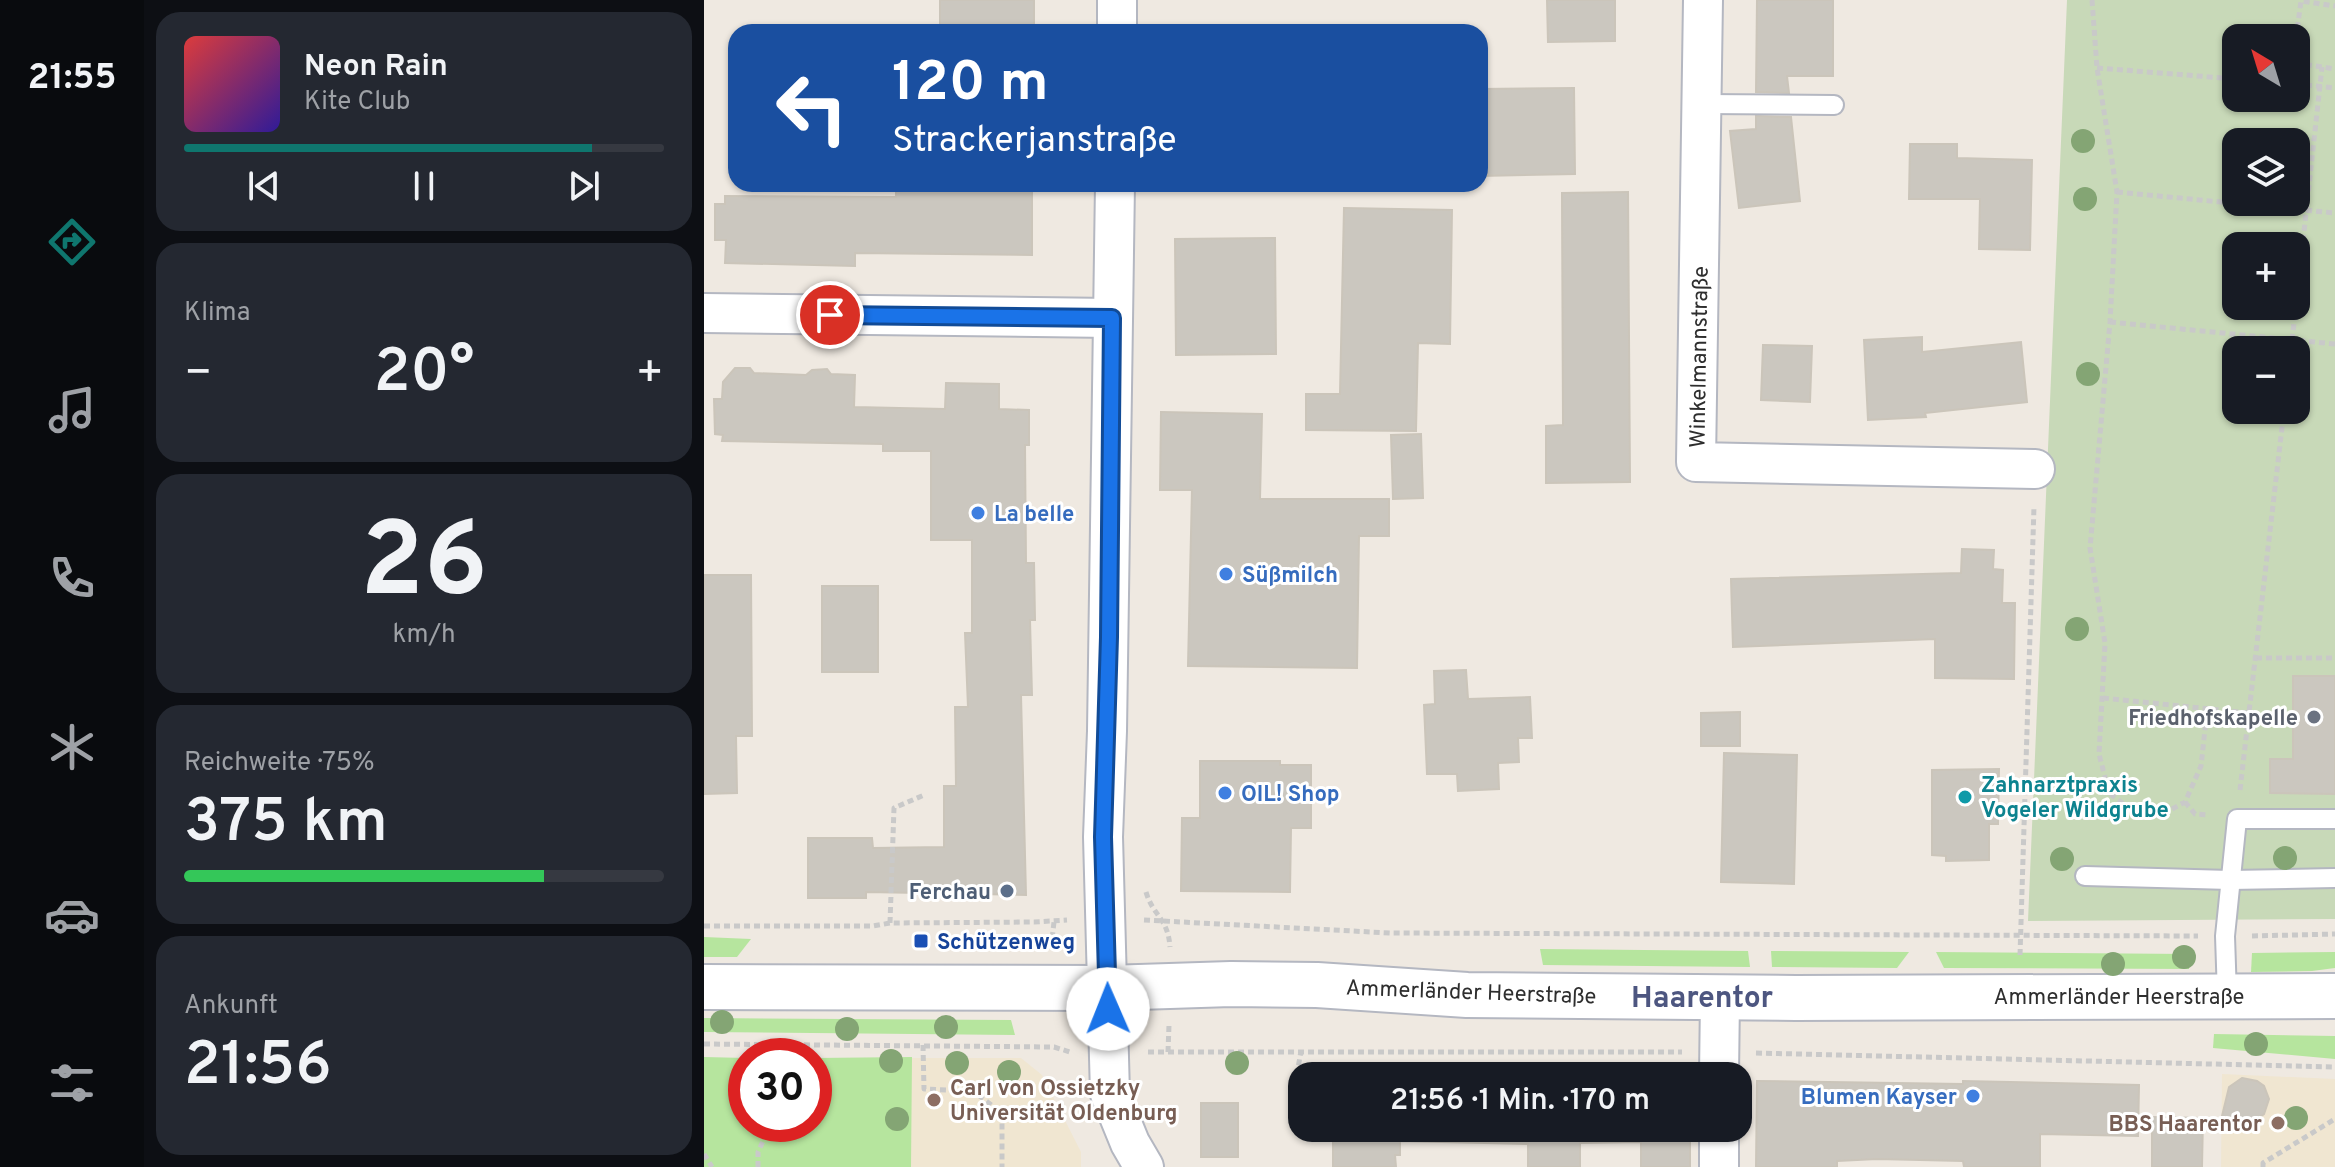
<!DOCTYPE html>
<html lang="de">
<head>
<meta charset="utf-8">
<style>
  body { margin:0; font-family:Overpass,sans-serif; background:#242831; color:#f1f3f6; height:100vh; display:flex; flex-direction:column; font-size:30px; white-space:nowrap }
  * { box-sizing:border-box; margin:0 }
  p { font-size:26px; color:#9ea1a6 }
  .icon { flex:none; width:44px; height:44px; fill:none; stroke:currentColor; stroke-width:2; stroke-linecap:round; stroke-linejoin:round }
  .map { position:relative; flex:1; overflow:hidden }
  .sheet { display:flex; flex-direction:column; gap:12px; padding:12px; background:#0d0f14; width:560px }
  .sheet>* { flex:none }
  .hud { position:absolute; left:24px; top:24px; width:760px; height:168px; border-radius:24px; box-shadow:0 2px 6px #0004; background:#1a4fa0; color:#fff; overflow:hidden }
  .needle { width:52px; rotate:322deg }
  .fabs { position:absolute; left:1518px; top:24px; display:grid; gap:16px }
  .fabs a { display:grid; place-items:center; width:88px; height:88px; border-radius:16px; background:#171b24; box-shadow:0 2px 6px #0004; font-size:40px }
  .speed { position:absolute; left:24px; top:1038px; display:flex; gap:16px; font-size:40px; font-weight:700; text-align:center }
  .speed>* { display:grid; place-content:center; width:104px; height:104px; border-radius:50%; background:#171b24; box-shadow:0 2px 6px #0004; line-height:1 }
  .speed .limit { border:12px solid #d22; background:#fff; color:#111 }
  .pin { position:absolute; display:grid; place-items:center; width:68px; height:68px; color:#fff; margin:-34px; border:4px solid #fff; border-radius:50%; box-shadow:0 2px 8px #0007 }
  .me { position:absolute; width:88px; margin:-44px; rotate:359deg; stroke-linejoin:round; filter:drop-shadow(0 0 6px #0008) }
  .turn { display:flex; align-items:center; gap:28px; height:168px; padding:0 32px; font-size:36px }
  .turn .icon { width:104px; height:104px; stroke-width:2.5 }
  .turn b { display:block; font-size:56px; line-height:68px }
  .big { font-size:60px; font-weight:600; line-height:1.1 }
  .sheet .widget { flex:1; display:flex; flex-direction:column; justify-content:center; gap:12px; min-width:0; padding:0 28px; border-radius:24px; background:#242831 }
  .sheet .dial { align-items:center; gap:0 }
  .dial b { font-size:104px; line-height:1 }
  .song { display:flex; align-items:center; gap:24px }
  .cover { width:96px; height:96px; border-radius:12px; background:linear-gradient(135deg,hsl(0 70% 55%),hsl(250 70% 35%)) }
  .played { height:8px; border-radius:4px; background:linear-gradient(90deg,#0f766e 85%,#363941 85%) }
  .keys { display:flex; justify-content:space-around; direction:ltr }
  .heat { display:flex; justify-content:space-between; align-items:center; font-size:44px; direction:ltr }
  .charge { height:12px; border-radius:6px; background:linear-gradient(90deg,#34c759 75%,#363941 0) }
  .trip { position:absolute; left:584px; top:1062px; width:464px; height:80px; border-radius:24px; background:#171b24; box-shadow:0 2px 6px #0004; font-weight:600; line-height:80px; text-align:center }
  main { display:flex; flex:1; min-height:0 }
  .menu { display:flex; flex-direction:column; width:144px; justify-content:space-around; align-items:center; background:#090b0e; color:#9ea1a6 }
  .menu .icon { width:56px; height:56px }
  .menu .on { color:#0f766e }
  .menu b { font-size:36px; color:#f1f3f6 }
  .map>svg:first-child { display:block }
  .education { fill:#f0e6d1 }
  .green { fill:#b6e59e }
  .cemetery { fill:#c8d9b8; fill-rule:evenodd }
  .building { fill:#cbc7bf; stroke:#cbc5ba; stroke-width:2 }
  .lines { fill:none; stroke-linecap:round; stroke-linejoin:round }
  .lane-casing { stroke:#b4b7c1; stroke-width:22 }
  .street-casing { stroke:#b4b7c1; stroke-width:42 }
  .secondary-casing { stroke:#b4b7c1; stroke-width:48 }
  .path { stroke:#c9c9c9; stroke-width:5; stroke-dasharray:6 4; stroke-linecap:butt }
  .lane { stroke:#fff; stroke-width:18 }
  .street { stroke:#fff; stroke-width:38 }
  .secondary { stroke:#fff; stroke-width:44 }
  .tree { fill:#84a574 }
  .route-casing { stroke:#114b97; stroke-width:20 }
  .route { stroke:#1a73e8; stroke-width:14 }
  .shop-dot { fill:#3f7fe0; stroke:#fff; stroke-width:3 }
  .worship-dot { fill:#6b7280; stroke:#fff; stroke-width:3 }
  .culture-dot { fill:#0f9aa8; stroke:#fff; stroke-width:3 }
  .service-dot { fill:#5c6f8a; stroke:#fff; stroke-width:3 }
  .transit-dot { fill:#1a4fb4; stroke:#fff; stroke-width:3 }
  .education-dot { fill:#8d6e63; stroke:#fff; stroke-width:3 }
  .labels { text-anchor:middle; stroke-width:6; stroke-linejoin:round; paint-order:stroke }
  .street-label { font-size:22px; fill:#2e2e2e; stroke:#fff }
  .shop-label { font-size:22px; font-weight:bold; fill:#366cbe; stroke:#fff; text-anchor:start }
  .worship-label { font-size:22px; font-weight:bold; fill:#5b616d; stroke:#fff; text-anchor:end }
  .culture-label { font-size:22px; font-weight:bold; fill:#0d838f; stroke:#fff; text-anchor:start }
  .service-label { font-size:22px; font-weight:bold; fill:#4e5e75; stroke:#fff; text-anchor:end }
  .transit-label { font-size:22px; font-weight:bold; fill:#164399; stroke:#fff; text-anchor:start }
  .education-label { font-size:22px; font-weight:bold; fill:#785e54; stroke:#fff; text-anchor:start }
  .district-label { font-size:30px; font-weight:bold; fill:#4d5680; stroke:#fff }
</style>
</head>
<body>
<main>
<nav class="menu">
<b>21:55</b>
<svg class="icon on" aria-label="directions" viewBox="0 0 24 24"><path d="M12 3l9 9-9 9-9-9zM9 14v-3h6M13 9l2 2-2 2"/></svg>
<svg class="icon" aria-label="music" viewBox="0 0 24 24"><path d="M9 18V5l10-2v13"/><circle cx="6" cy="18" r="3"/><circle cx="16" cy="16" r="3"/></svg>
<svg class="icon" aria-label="phone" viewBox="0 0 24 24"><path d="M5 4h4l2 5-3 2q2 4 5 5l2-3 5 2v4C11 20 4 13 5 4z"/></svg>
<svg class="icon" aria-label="climate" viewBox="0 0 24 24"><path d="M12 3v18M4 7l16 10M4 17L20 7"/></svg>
<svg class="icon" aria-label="car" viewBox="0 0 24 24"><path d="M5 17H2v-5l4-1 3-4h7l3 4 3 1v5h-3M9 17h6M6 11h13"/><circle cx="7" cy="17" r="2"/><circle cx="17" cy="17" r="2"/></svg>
<svg class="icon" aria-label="filters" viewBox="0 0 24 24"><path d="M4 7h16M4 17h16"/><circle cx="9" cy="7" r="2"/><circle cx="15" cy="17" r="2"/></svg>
</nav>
<section class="sheet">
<div class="widget">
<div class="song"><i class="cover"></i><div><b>Neon Rain</b><p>Kite Club</p></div></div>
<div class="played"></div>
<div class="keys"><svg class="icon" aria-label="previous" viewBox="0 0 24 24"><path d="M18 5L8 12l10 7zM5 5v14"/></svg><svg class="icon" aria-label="pause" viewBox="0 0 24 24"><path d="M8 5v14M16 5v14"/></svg><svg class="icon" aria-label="next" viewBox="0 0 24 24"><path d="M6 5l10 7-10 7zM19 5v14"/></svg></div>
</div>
<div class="widget"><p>Klima</p>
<div class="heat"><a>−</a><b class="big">20°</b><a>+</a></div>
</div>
<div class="widget dial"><b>26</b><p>km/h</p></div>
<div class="widget"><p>Reichweite · 75%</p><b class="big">375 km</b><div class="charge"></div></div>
<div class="widget"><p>Ankunft</p><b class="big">21:56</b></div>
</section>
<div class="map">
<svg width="1631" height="1167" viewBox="0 0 1631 1167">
  <rect width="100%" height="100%" fill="#efe9e1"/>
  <g class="education">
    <path d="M110 1058H317L338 1075 377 1152V1167H0L42 1124H110Z"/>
    <path d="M1518 1074 1631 1079V1167H1517Z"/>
  </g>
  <g class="green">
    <path d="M0 937 47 939 33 957H0Z"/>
    <path d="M836 949 1044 951 1046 967 839 965Z"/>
    <path d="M1067 951 1205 952 1193 968 1068 967Z"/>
    <path d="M1232 952 1485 954V969L1240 968Z"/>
    <path d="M1631 952V968L1608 971 1547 972 1548 953Z"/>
    <path d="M0 1018 307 1020 311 1035 0 1032Z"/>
    <path d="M1510 1034 1631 1036V1059L1509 1048Z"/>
    <path d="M0 1057 42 1058V1124H110V1058L208 1057 207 1167H0Z"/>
  </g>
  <path class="cemetery" d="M1363 0H1631V919L1324 921ZM1532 38H1592V98H1532ZM1532 142H1592V202H1532ZM1532 246H1592V306H1532ZM1532 350H1592V410H1532Z"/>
  <g class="building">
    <rect x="236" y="0" width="94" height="32"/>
    <path d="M843 0H911V41L844 42Z"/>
    <path d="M1053 0H1129V76H1083L1085 93 1052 92Z"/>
    <path d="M870 88 871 174 776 176V89Z"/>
    <path d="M1052 116 1087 117 1096 201 1035 208 1026 131 1052 129Z"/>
    <path d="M1206 144H1253V158L1328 160 1326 250 1275 249 1276 199H1205Z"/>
    <path d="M192 184H328V255L151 253V266L21 263 22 240H11V204H21V196L192 197Z"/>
    <path d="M924 192 926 482 842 483V426L859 425 858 193Z"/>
    <path d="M640 208 748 210 746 344 714 343 712 431 602 430V394H636Z"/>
    <path d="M571 238 572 354 472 355 471 239Z"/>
    <path d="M1218 337V352L1317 342 1323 402 1221 413 1222 417 1164 420 1160 340Z"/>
    <path d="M1059 345 1108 346 1106 402 1057 400Z"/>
    <path d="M31 368H46L50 373 102 375 108 370 123 369 127 374 151 375 150 407 241 409 242 383 295 384V409L325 410V445H321L322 563H330L331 620H326L328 695H317L322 895 162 892V898H104V838H168L169 848 240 847V786H252L251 707H264L261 633H268V540H227V451H179V444L18 441 19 435 11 434 10 399H18L19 382Z"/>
    <path d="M457 412 558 414 556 499H685V536H655L653 668 484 666 488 490H456Z"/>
    <path d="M717 434 719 498 689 499 687 435Z"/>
    <path d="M1258 549 1290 550 1289 569 1299 570 1298 603H1311L1310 679 1231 678V639L1029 647 1027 579 1257 573Z"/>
    <path d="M0 575H47L48 736H32L33 793 0 794Z"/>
    <rect x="118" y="586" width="56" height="86"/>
    <path d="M762 670 764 699 826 697 828 738H814L815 762 794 763 795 789 754 791 753 774H723L720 705 731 704 730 671Z"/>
    <path d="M1589 676H1631V794L1566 793V759H1589Z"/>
    <path d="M1036 712V746H997V713Z"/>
    <path d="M1020 753 1093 755 1090 884 1017 882Z"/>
    <path d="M496 761H576V765H607V828H587L586 892 477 891 478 818H496Z"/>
    <path d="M1295 769 1294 824H1285V860L1242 861V856L1228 855V770Z"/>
    <path d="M824 1070H876V1074L971 1076H824Z"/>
    <path d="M1538 1078 1553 1081 1560 1086 1565 1099 1560 1114 1547 1123H1540L1518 1116 1525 1087Z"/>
    <path d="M1053 1081 1259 1084V1081L1435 1085 1434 1136 1336 1134V1167H1260L1259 1161 1173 1159 1133 1161V1167H1052Z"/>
    <rect x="497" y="1103" width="37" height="54"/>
    <path d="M1448 1117 1499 1118 1498 1167H1448Z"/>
    <path d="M629 1128H970V1136H986V1167H937V1142L876 1143V1167H824V1144L696 1141V1155H691L692 1167H629Z"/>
  </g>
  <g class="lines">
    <defs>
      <g id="lane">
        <path d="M998 104 1130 105"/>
        <path d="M1381 876 1526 880 1631 878"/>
        <path d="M1523 996 1521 936 1533 819H1631"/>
      </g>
      <g id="street">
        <path d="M999 0 992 462 1331 469"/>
        <path d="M413 32V0"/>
        <path d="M411 184 403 731 399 837 406 1094 426 1143 440 1167"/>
        <path d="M0 313 408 318"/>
        <path d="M1015 1076 1016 997"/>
        <path d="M1015 1128V1167"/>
      </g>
      <path id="secondary" d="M0 987 404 988 527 984 613 985 763 995 1092 998 1631 996"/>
    </defs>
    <use href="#lane" class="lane-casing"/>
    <use href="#street" class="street-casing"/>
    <use href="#secondary" class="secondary-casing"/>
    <g class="path">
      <path d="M1388 0 1393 68 1413 192 1406 322 1386 548 1401 643 1395 754 1405 793 1430 812 1455 816 1481 802 1497 766 1503 711"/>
      <path d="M1592 38 1597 1 1631 6"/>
      <path d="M1592 63 1631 69"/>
      <path d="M1393 68 1532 79"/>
      <path d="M1592 84 1631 88"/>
      <path d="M1413 192 1631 213"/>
      <path d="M1406 322 1631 344"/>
      <path d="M1587 350 1618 67"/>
      <path d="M1552 658H1631"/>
      <path d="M1399 698 1545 713"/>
      <path d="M1536 790 1580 410"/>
      <path d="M1481 802 1491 814 1504 815"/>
      <path d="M442 892C449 916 464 918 466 947"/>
      <path d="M440 920 686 933 1494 936"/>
      <path d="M186 923 190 808 220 795"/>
      <path d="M0 926H169L186 923 330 922 363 920"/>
      <path d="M1548 936 1631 934"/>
      <path d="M347 948 350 922"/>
      <path d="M1316 955 1330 506"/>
      <path d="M0 1044 350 1047 366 1052"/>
      <path d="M219 1045 220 1089 269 1091 298 1113V1167"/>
      <path d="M444 1052H978"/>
      <path d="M464 1052 465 1025"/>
      <path d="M1052 1053 1631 1067"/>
      <path d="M591 1085 597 1051"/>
      <path d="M0 1154 8 1167"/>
      <path d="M54 1167V1152L67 1124"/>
      <path d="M1559 1167V1163L1631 1119"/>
    </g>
    <use href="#lane" class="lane"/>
    <use href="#street" class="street"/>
    <use href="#secondary" class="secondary"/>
  </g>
  <g class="tree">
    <circle cx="1379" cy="141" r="12"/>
    <circle cx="1381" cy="199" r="12"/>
    <circle cx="1384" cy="374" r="12"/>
    <circle cx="1373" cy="629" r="12"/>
    <circle cx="1581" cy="858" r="12"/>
    <circle cx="1358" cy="859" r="12"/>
    <circle cx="1480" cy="957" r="12"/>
    <circle cx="1409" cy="964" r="12"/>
    <circle cx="18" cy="1022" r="12"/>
    <circle cx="242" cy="1027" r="12"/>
    <circle cx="143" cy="1029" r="12"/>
    <circle cx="1552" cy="1044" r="12"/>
    <circle cx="187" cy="1061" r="12"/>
    <circle cx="253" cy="1063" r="12"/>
    <circle cx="533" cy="1063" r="12"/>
    <circle cx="305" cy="1072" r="12"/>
    <circle cx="1592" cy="1118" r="12"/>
    <circle cx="193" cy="1119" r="12"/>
  </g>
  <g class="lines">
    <defs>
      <path id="route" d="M126 315 408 318 405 637 399 837 404 1009"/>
    </defs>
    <use href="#route" class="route-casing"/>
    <use href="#route" class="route"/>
  </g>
  <g class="shop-dot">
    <circle cx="274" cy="513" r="8"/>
    <circle cx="522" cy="574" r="8"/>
    <circle cx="521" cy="793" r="8"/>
    <circle cx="1269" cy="1096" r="8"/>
  </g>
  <circle class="worship-dot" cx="1610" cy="717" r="8"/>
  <circle class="culture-dot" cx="1261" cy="797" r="8"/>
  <circle class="service-dot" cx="303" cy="891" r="8"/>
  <rect class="transit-dot" x="209" y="933" width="16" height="16" rx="4"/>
  <g class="education-dot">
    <circle cx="230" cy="1100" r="8"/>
    <circle cx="1574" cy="1123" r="8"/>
  </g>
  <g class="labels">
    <g class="street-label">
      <text transform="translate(994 357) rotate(-89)" y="8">Winkelmannstraße</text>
      <text transform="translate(767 991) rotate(2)" y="8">Ammerländer Heerstraße</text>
      <text x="1415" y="1004">Ammerländer Heerstraße</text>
    </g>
    <g class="shop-label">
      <text x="290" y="521">La belle</text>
      <text x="538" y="582">Süßmilch</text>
      <text x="537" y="801">OIL! Shop</text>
      <text x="1253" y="1104" text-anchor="end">Blumen Kayser</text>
    </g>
    <g class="worship-label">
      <text x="1594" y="725">Friedhofskapelle</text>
    </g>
    <g class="culture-label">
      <text x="1277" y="792">Zahnarztpraxis<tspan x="1277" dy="25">Vogeler Wildgrube</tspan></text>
    </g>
    <g class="service-label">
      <text x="287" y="899">Ferchau</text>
    </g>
    <g class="transit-label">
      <text x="233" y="949">Schützenweg</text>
    </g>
    <g class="education-label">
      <text x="246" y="1095">Carl von Ossietzky<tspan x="246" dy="25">Universität Oldenburg</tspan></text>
      <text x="1558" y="1131" text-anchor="end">BBS Haarentor</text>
    </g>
    <g class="district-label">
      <text x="998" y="1007">Haarentor</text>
    </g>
  </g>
</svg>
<div class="fabs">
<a><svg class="needle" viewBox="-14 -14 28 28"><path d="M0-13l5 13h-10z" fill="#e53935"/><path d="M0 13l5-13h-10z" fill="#9ea1a6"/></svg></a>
<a><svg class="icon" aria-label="layers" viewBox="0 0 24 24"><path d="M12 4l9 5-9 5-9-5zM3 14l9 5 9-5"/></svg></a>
<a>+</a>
<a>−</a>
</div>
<div class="speed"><div class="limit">30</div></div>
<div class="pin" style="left:126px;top:315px;background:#d93025"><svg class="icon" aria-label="arrive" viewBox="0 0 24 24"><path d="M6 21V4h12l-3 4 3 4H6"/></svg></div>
<svg class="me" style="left:404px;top:1009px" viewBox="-20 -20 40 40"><circle r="19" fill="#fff"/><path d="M0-13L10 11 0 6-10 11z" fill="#1a73e8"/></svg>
<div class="trip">21:56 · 1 Min. · 170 m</div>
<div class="hud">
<div class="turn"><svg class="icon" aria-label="left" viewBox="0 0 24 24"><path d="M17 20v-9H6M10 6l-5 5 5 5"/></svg><div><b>120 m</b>Strackerjanstraße</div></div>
</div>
</div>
</main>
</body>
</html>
